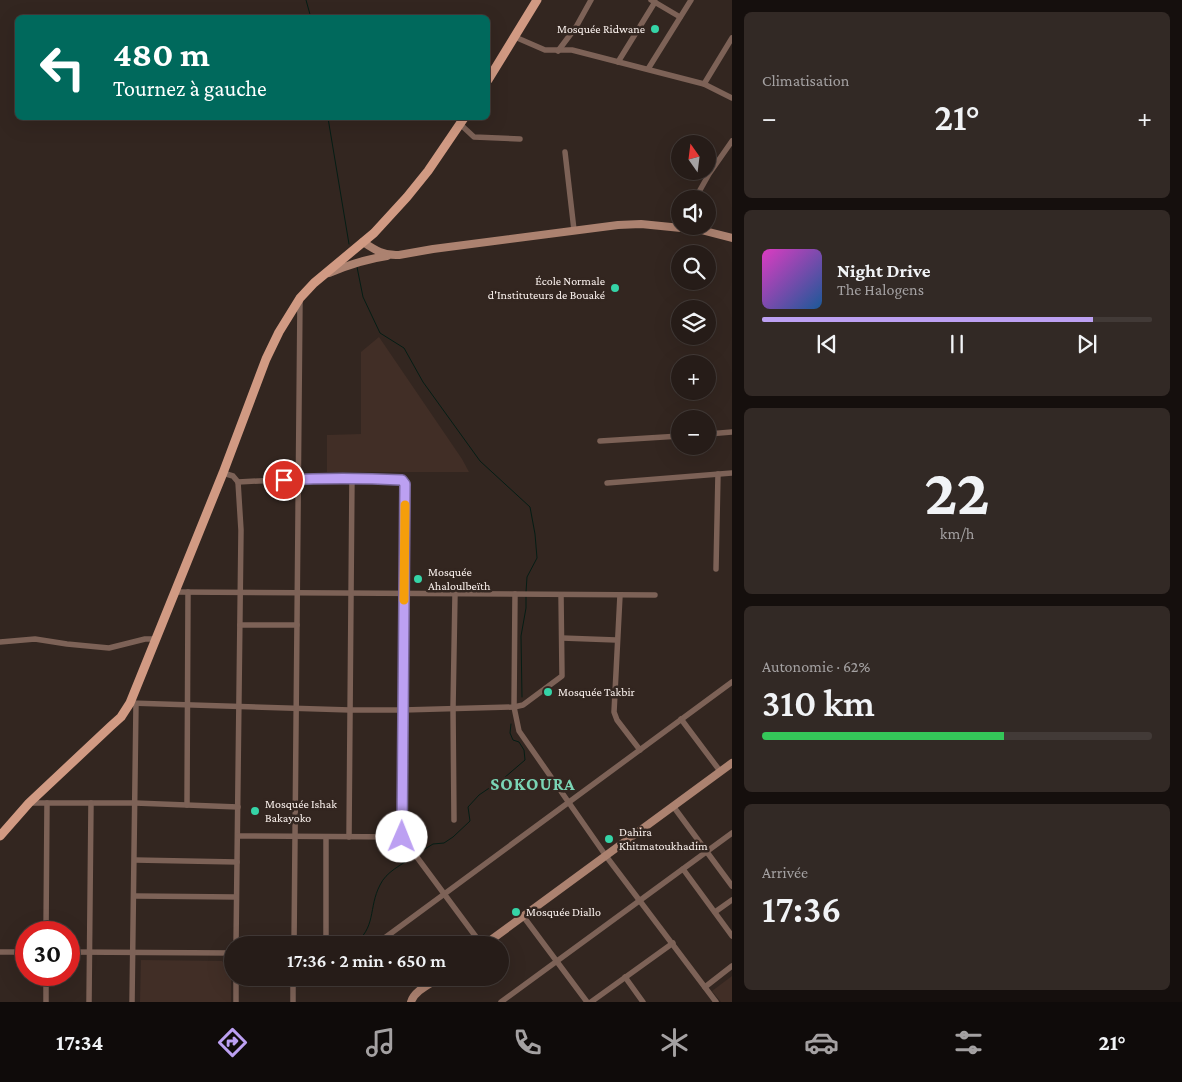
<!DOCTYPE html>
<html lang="fr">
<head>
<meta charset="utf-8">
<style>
  body { margin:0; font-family:"Crimson Pro",serif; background:#322925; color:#f1f3f6; height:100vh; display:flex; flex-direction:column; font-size:19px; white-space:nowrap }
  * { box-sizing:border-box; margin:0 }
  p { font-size:16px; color:#a4a1a2 }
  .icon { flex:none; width:28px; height:28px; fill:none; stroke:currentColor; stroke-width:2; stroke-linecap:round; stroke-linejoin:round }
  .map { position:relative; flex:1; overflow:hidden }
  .sheet { display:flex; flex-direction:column; gap:12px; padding:12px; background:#150f0d; width:450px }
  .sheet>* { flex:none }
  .banner { position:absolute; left:15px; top:15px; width:475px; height:105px; border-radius:8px; box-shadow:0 5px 20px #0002,0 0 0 1px #423a37; background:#00695c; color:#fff; overflow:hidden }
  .needle { width:32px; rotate:346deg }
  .buttons { position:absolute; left:671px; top:135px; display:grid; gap:10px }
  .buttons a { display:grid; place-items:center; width:45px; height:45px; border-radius:50%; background:#261c18; box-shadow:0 5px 20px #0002,0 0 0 1px #423a37; font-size:25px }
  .speed { position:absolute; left:15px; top:921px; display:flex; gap:10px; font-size:25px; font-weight:700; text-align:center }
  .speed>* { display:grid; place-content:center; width:65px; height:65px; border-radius:50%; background:#261c18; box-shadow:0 5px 20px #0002,0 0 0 1px #423a37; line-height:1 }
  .speed .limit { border:8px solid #d22; background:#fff; color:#111 }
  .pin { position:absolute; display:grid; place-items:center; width:42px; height:42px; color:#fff; margin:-21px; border:2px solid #fff; border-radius:50%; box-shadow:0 1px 5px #0007 }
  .me { position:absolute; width:55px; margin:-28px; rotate:1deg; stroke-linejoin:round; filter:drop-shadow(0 0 4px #0008) }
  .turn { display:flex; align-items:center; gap:18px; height:105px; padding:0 15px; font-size:22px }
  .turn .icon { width:65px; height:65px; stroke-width:2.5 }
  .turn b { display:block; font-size:35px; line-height:42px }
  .big { font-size:38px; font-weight:600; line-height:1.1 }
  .sheet .tile { flex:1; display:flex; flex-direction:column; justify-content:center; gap:8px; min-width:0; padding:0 18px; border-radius:8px; background:#322925 }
  .sheet .dial { align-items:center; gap:0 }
  .dial b { font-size:65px; line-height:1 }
  .song { display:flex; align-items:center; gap:15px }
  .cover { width:60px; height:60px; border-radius:8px; background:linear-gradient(135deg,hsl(310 70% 55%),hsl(210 70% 35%)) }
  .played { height:5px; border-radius:2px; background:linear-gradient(90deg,#bca0f2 85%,#423a37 85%) }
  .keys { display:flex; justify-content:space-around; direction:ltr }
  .heat { display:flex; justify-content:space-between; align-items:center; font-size:28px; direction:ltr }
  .charge { height:8px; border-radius:4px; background:linear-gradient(90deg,#34c759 62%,#423a37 0) }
  .trip { position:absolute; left:224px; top:936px; width:285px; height:50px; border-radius:25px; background:#261c18; box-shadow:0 5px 20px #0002,0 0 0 1px #423a37; font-weight:600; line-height:50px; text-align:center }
  .tabs { display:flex; height:80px; justify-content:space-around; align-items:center; background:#0f0b0a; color:#a4a1a2 }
  .tabs .icon { width:35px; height:35px }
  .tabs .current { color:#bca0f2 }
  .tabs b { font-size:22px; color:#f1f3f6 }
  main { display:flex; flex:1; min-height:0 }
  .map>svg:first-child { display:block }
  .built { fill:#412e26 }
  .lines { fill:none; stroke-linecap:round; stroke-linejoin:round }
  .stream { stroke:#051d15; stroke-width:1 }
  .street { stroke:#7d6257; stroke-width:5.5 }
  .secondary { stroke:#ac8270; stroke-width:8 }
  .primary { stroke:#d19a83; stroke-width:9 }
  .route-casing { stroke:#7a689d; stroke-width:12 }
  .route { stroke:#bca0f2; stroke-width:9 }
  .slow { stroke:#f59e0b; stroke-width:9 }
  .poi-dot { fill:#35d4a7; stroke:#332620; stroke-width:2 }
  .labels { text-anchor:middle; stroke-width:5; stroke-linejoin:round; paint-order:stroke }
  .poi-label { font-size:12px; fill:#fcf3ef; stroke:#332620; text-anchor:start }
  .district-label { font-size:18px; font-weight:bold; letter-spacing:1px; fill:#7ad5b5; stroke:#332620 }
</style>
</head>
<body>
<main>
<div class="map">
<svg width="732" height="1002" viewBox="0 0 732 1002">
  <rect width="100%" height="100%" fill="#332620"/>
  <g class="built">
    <path d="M379 337 462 459 469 472H327V435L361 434V352Z"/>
    <path d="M141 960 222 961 231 972V1002H140Z"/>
    <path d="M732 976V1002H721L712 991Z"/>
  </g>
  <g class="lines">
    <g class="stream">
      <path d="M306 0 311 18"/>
      <path d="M328 118 349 244"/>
      <path d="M357 267 363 297 380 333 404 348 423 382 480 461 530 507 535 534 537 558 527 577 526 592"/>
      <path d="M522 697 521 636 526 608V596"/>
      <path d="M420 852 433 844 444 843 453 837 470 821 468 807 479 795 504 778 525 760 524 750 519 742 513 740 510 733 511 724"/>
      <path d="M353 945C377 928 368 908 380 885 386 872 401 865 413 857"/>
    </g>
    <g class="street">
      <path d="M651 0 680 17"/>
      <path d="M515 37 545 50H572L704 84 732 98"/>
      <path d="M558 51 576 27 591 0"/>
      <path d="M618 62 655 2"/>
      <path d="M648 69 691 0"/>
      <path d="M704 84 732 38"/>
      <path d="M460 124 474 137 520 139"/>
      <path d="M565 152 574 230"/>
      <path d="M695 199 709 174 732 141"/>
      <path d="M708 434 732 432"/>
      <path d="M600 441 680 436"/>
      <path d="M223 473 233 476 238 482 241 530 236 945"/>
      <path d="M238 482 338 477 402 480 404 482 402 837 482 945"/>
      <path d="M607 483 732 473"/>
      <path d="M716 569 718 474"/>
      <path d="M175 592 655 595"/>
      <path d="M515 594 514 707 519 731 606 856 716 1002"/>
      <path d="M620 595 614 712 617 720 640 750"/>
      <path d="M240 625H297"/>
      <path d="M562 638 616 640"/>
      <path d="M0 642 35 639 67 644 109 648 145 639H157"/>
      <path d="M130 703 350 710H403L514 707 523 705 562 676 561 595"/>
      <path d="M681 719 720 771"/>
      <path d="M29 803H135L238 807"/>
      <path d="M187 805 188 592"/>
      <path d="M673 806 732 886"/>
      <path d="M454 820 453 708 455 594"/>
      <path d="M238 836 402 837"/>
      <path d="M349 837 352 477"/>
      <path d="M135 860 237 862"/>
      <path d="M683 869 732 936"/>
      <path d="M135 896 236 897"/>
      <path d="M715 912 732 900"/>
      <path d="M523 916 587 1002"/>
      <path d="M46 932 47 803"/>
      <path d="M294 945 300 300"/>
      <path d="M326 945V837"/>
      <path d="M375 945 732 682"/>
      <path d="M0 952H26"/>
      <path d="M69 952 232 953"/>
      <path d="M625 977 643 1002"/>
      <path d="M293 978V1002"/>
      <path d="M705 987 732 966"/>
      <path d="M46 1002V975"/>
      <path d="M89 1002 91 803"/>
      <path d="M132 1002 136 704"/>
      <path d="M236 1002V978"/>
      <path d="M501 1002 732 833"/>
      <path d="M591 1002 673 943"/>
    </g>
    <g class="secondary">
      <path d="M363 242C375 250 384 256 399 255L433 249 618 225 641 224 701 230 732 238"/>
      <path d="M329 273C348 265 366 259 387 256"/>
      <path d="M484 945 732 763"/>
      <path d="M411 1002C414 991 430 984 439 978"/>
    </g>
    <g class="primary">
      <path d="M488 80 537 0"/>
      <path d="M0 836 29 803 111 726 121 717 130 703 223 473 266 359 279 332 300 298 314 283 374 233 407 197 428 171 464 118"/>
    </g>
  </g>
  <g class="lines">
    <defs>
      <path id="route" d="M284 480C323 478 362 478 402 480L405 484 402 837"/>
    </defs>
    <use href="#route" class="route-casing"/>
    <use href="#route" class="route"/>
    <path class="slow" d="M404 600 405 505"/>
  </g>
  <g class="poi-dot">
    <circle cx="655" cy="29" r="5"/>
    <circle cx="615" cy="288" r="5"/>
    <circle cx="418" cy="579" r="5"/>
    <circle cx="548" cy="692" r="5"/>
    <circle cx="255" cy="811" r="5"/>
    <circle cx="609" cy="839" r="5"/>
    <circle cx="516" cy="912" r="5"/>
  </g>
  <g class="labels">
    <g class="poi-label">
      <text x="645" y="33" text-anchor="end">Mosquée Ridwane</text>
      <text x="605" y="285" text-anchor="end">École Normale<tspan x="605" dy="14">d'Instituteurs de Bouaké</tspan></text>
      <text x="428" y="576">Mosquée<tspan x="428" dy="14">Ahaloulbeïth</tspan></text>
      <text x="558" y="696">Mosquée Takbir</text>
      <text x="265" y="808">Mosquée Ishak<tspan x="265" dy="14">Bakayoko</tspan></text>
      <text x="619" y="836">Dahira<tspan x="619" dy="14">Khitmatoukhadim</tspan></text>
      <text x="526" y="916">Mosquée Diallo</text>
    </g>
    <g class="district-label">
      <text x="533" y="790">SOKOURA</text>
    </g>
  </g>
</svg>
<div class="buttons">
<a><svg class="needle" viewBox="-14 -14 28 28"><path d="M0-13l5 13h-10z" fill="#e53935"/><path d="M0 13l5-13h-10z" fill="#a4a1a2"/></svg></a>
<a><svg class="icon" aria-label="sound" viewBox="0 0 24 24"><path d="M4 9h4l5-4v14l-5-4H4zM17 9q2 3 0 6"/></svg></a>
<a><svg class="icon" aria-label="search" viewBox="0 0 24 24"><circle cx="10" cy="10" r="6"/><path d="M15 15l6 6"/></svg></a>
<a><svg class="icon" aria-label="layers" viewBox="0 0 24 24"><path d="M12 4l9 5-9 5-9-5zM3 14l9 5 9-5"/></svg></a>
<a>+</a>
<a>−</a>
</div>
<div class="speed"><div class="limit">30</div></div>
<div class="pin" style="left:284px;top:480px;background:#d93025"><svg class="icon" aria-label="arrive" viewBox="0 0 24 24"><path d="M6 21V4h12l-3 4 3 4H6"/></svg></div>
<svg class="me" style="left:402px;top:837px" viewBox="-20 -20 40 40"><circle r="19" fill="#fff"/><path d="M0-13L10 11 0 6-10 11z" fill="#bca0f2"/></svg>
<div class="trip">17:36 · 2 min · 650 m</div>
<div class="banner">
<div class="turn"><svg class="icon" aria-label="left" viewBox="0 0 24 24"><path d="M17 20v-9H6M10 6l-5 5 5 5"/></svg><div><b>480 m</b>Tournez à gauche</div></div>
</div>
</div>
<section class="sheet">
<div class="tile"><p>Climatisation</p>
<div class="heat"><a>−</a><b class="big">21°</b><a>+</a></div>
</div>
<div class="tile">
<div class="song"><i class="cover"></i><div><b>Night Drive</b><p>The Halogens</p></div></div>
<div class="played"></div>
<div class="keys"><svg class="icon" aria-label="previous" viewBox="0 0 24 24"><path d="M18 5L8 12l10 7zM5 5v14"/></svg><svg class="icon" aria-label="pause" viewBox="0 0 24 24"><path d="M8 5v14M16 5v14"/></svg><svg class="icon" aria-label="next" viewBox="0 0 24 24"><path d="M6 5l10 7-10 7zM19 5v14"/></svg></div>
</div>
<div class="tile dial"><b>22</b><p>km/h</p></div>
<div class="tile"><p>Autonomie · 62%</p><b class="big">310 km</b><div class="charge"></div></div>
<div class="tile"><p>Arrivée</p><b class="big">17:36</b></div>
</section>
</main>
<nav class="tabs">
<b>17:34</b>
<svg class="icon current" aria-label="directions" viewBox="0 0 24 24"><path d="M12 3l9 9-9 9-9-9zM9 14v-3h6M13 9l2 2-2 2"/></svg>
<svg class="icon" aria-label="music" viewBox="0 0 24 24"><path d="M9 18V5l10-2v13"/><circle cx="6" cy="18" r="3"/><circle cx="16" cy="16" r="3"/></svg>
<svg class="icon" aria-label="phone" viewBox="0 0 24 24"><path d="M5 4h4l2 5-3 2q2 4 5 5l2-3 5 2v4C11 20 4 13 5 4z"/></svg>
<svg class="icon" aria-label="climate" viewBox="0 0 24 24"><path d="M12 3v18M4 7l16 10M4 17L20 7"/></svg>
<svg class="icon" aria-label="car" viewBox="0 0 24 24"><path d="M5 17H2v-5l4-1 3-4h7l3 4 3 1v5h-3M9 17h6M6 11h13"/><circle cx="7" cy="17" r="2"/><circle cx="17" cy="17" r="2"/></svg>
<svg class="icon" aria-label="filters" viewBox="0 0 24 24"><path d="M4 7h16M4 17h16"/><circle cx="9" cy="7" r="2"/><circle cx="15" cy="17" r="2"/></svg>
<b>21°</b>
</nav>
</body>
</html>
